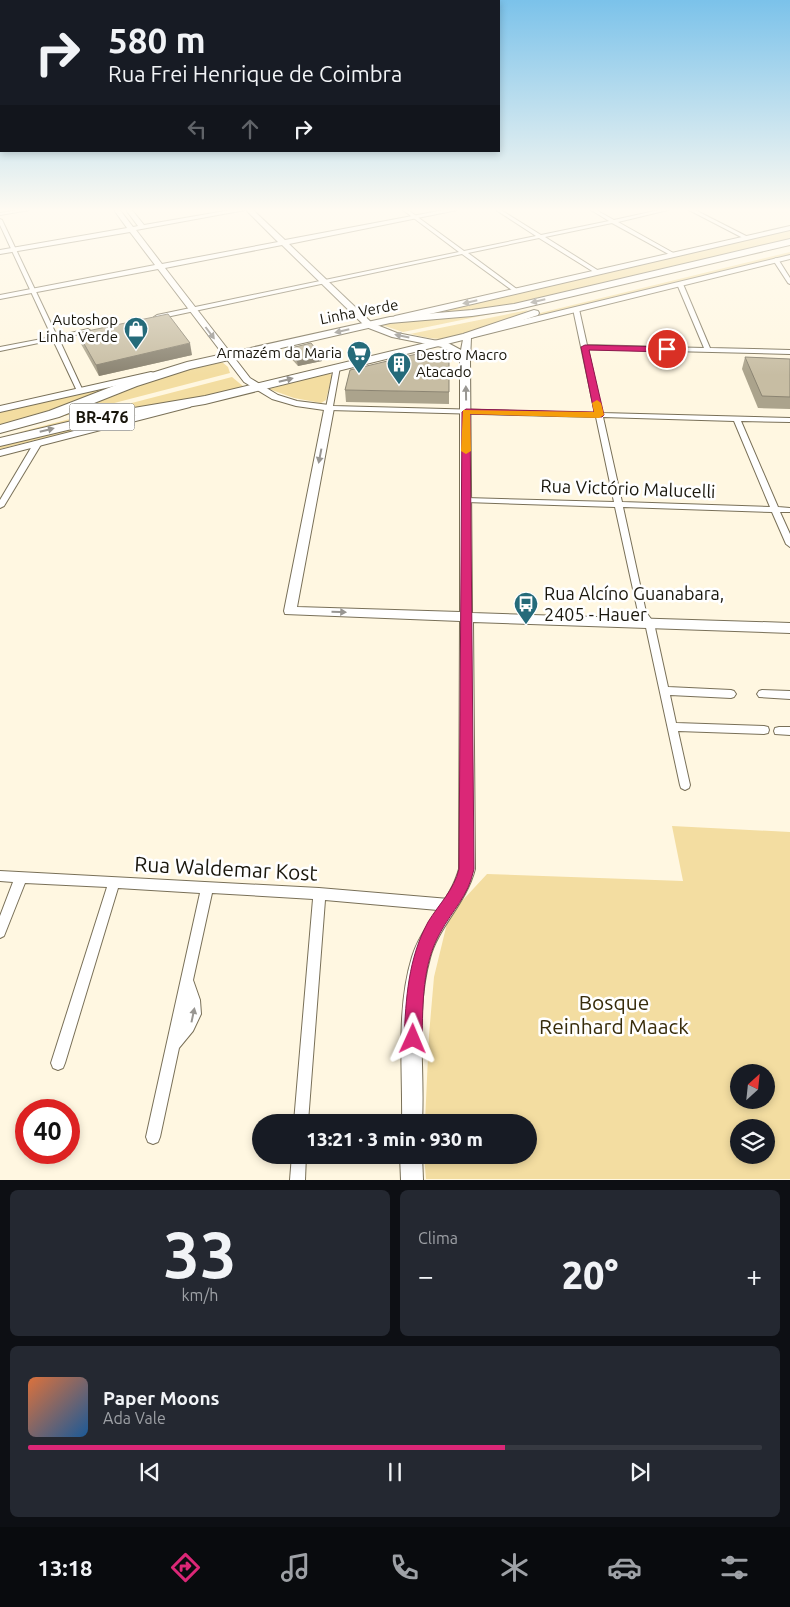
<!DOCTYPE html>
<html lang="pt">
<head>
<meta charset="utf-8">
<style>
  body { margin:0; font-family:Ubuntu,sans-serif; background:#242831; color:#f1f3f6; height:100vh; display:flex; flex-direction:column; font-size:19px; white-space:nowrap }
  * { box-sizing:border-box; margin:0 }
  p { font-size:16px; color:#9ea1a6 }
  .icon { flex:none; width:28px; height:28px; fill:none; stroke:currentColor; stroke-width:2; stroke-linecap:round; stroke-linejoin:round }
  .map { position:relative; height:1180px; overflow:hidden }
  .side { display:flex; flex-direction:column; gap:10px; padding:10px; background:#0d0f14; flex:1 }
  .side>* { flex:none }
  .guide { position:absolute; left:0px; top:0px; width:500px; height:152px; box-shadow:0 2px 8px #0003; background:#171b24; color:#f1f3f6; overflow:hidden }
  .needle { width:32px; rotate:27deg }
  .tools { position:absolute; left:730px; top:1064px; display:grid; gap:10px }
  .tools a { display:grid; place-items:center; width:45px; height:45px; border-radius:50%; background:#171b24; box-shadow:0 2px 8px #0003; font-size:25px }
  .speed { position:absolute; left:15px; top:1099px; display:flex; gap:10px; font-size:25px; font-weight:700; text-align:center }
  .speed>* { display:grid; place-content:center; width:65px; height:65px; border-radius:50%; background:#171b24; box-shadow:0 2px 8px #0003; line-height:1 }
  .speed .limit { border:8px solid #d22; background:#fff; color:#111 }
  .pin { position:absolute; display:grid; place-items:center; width:42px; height:42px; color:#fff; margin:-21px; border:2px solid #fff; border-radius:50%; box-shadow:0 1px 5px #0007 }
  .me { position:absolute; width:55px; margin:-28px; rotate:1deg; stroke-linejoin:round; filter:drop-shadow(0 0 4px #0008) }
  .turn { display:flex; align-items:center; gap:18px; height:105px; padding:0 25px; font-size:22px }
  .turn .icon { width:65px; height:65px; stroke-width:2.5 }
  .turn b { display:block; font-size:35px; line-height:42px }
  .lanes { display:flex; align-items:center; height:48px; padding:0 25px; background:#0003; justify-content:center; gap:25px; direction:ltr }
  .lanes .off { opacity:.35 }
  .big { font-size:38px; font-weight:800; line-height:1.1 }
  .side .card { flex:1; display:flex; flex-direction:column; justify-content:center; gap:8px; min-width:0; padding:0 18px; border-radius:8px; background:#242831 }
  .side .dial { align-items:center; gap:0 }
  .dial b { font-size:65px; line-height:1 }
  .song { display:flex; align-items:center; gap:15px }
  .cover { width:60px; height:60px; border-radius:8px; background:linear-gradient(135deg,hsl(20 70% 55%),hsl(210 70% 35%)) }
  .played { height:5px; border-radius:2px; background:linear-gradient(90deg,#db2777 65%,#363941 65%) }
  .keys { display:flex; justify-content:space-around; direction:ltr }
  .heat { display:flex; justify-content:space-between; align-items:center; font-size:28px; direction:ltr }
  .side .tiles { flex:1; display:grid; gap:10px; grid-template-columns:1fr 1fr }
  .card:last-child { grid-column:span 2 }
  .trip { position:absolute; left:252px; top:1114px; width:285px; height:50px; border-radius:25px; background:#171b24; box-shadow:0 2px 8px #0003; font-weight:800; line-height:50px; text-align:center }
  .tabs { display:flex; height:80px; justify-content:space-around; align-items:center; background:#090b0e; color:#9ea1a6 }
  .tabs .icon { width:35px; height:35px }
  .tabs .on { color:#db2777 }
  .tabs b { font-size:22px; color:#f1f3f6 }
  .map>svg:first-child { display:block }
  .green { fill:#f3dda1; fill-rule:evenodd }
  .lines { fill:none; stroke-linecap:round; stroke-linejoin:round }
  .street-casing { stroke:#797058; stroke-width:2 }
  .secondary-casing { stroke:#797058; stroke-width:2 }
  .highway-casing { stroke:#797058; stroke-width:2 }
  .street { fill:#fff; fill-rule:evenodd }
  .secondary { fill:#fff; fill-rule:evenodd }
  .highway { fill:#fff; fill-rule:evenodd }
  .wall { fill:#aba38c }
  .shaded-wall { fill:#8b8472 }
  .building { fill:#c7bda3; stroke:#8b8472 }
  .oneway { fill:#989692 }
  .route { fill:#db2777; stroke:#8e194d }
  .slow { fill:#f59e0b }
  .labels { text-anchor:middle; stroke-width:5; stroke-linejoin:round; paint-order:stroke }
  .far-street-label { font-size:15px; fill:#19160c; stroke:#fff }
  .far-poi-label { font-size:15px; fill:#19160c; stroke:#fff; text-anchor:end }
  .shield { fill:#fff; stroke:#5e5c55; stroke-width:1 }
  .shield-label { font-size:16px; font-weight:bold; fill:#19160c }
  .street-label { font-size:18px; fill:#19160c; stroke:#fff }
  .poi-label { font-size:18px; fill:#19160c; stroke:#fff; text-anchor:start }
  .near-street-label { font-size:21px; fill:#19160c; stroke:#fff }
  .near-park-label { font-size:21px; fill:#372c0b; stroke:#fff }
</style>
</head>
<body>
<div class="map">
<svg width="790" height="1180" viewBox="0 0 790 1180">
  <rect width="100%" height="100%" fill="#fff7e1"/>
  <g class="green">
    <path d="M790 229V240L522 303 475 310 426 314Z"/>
    <path d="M790 252V255L503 325 540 313Z"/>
    <path d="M524 307 403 332 382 325 393 323Z"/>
    <path d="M528 310C524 315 452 338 441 339 430 339 421 336 410 334Z"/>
    <path d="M222 362 228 367 230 373 14 429 175 373Z"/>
    <path d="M328 373 332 375 326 400 321 403 294 398 269 389Z"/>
    <path d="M232 377 244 387 206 396 16 433Z"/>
    <path d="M124 384 76 403 0 426V412Z"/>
    <path d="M140 414 0 449V444L95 421Z"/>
    <path d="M672 826 790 832V1179H426L424 1155H529V1122H425L429 1035 434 977 449 915 487 874 683 881ZM739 1072H766V1100H739ZM739 1128H766V1155H739Z"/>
  </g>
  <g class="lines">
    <defs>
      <g id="street">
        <path d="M18 210H29L0 215V213Z"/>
        <path d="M403 210H408L464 251 536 236 496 210H501L541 235 609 221 591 210H596L614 220 659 210H668L618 222 677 255 672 256 612 223 545 237 599 271 600 272 597 274 539 238 468 253 518 290 519 291 516 293 462 254 157 319 154 317 157 315 459 252Z"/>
        <path d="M689 210H695L750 238 745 239Z"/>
        <path d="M0 219 2 220 57 336 88 329 91 331 59 339 83 391 82 392 80 393 77 391 53 340 0 351V347L52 337 0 225Z"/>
        <path d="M776 258 778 259 790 278V284L788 283 773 260Z"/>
        <path d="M680 282 683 284 710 348 790 350V354L588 349 602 413 790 418V422L741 421 778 507 790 508V512H780L790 534V547L786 544 772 512 623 507 646 612 654 623 668 687 731 690 734 691 736 694 734 697 731 698 670 695 676 723 764 726 768 727 769 730 768 733 764 734 678 731 690 785 689 788 685 790 681 788 680 785 645 623 638 612 615 507 466 502 462 500 466 498 614 502 596 417 329 410 326 408 334 367 337 365 340 367 333 406 595 413 573 309 576 307 579 309 587 345 704 348 677 284ZM603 417 734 421 770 507 622 502Z"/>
        <path d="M35 441H41L42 443 4 506 0 508V500Z"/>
        <path d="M762 690 790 691V699L759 697 757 694 759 691Z"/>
        <path d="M779 727H790V735L775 734 774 731 775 728Z"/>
        <path d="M0 871 319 888 449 899 453 901 455 905 453 909 449 911 325 900 308 1122H294L313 899 212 893 193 980 200 1000 201 1014 193 1031 179 1048 160 1137 158 1142 153 1144 148 1142 146 1137 200 893 118 888 65 1063 63 1068 58 1070 53 1068 51 1063 107 887 25 883 4 936 0 938V916L13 882 0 881Z"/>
        <path d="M292 1155H306L305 1180H290Z"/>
      </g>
      <g id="secondary">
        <path d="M114 210H120L133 227 138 226 126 210H132L144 225 231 210H245L136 230 162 264 278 242 246 210H253L285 240 444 210H457L289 244 372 323 397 333 448 343 461 350 464 334 790 255V259L471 338 470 360 472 613 790 623V633L473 622 475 869C466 904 438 927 430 958 415 1011 425 1068 422 1122H402C403 1068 396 1009 412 957 422 924 450 902 459 869L460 621 285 614 284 611 324 410 296 406 272 399 244 382 158 269 0 299V295L155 265 130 232 0 254V250L127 228ZM282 245 366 327 392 337 442 347 455 354 460 360V612L297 607 334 408 329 405 297 401 278 395 250 378 165 268Z"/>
        <path d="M790 226V230L395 322 391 319 395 316Z"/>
        <path d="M151 372 154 373V377L0 412V406Z"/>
        <path d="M187 402 192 405 190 407 0 456V450Z"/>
        <path d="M400 1155H422L423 1180H401Z"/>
      </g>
      <g id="highway">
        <path d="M790 239V245L514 310 472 316 390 323 190 369 137 386 59 417 0 433V425L49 411 129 380 187 362 390 317 472 310 514 304Z"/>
        <path d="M534 310 538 311 539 313 538 315 471 338 205 404 110 420 0 446V438L110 412 205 396 463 334Z"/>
      </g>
    </defs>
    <use href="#street" class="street-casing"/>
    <use href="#secondary" class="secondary-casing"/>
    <use href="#highway" class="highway-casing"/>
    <use href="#street" class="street"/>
    <use href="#secondary" class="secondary"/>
    <use href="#highway" class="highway"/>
  </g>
  <g class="wall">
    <path d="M78 333 192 355 99 376 81 344Z"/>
    <path d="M287 349 322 361 298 366 288 355Z"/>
    <path d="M745 357 790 359V409L758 408 742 369Z"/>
    <path d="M345 390 449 392V404L346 402Z"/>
  </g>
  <g class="shaded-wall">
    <path d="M190 343 192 355 99 376 96 365Z"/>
    <path d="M321 355 322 361 298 366 297 361Z"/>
  </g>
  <g class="building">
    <path d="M168 314 190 343 96 365 78 333Z"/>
    <path d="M311 343 321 355 297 361 287 349Z"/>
    <path d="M425 352 430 356 449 352V392L345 390 350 370Z"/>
    <path d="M745 357 790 359V397L762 396Z"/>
  </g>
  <defs><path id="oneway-solid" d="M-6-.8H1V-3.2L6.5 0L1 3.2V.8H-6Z" transform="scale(1.25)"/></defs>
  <g class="oneway">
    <use href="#oneway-solid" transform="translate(538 301) rotate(167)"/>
    <use href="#oneway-solid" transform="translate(470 302) rotate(167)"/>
    <use href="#oneway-solid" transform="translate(342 331) rotate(167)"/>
    <use href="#oneway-solid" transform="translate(210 333) rotate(53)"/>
    <use href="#oneway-solid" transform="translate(402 336) rotate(-168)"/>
    <use href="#oneway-solid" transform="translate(286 380) rotate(-14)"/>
    <use href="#oneway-solid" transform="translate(466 393) rotate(-91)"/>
    <use href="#oneway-solid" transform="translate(47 430) rotate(-14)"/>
    <use href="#oneway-solid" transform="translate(320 456) rotate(101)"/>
    <use href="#oneway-solid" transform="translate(339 612) rotate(2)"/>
    <use href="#oneway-solid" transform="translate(193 1015) rotate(-78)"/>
  </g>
  <linearGradient id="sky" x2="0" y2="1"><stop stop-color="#7bc2ea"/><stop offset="0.56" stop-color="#fffbf2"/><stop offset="1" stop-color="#fffbf2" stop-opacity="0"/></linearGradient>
  <rect width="790" height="375" fill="url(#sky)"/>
  <path class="route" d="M585 345 667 347 671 349 667 352 589 350 604 415 602 417 470 414 474 869C468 897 453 909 440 933 422 965 423 1003 422 1039L419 1045 413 1048 407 1045 404 1039C406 998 408 959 428 922 439 904 454 890 459 869L462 412 466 409 594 412 581 347Z"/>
  <path class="slow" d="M597 400 601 403 604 415 599 418 470 414 471 451 466 454 461 451 463 410 594 412 592 403Z"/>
  <defs>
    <symbol id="shop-pin" viewBox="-11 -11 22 30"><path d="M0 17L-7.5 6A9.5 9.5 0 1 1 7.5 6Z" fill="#256b7a" stroke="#fff"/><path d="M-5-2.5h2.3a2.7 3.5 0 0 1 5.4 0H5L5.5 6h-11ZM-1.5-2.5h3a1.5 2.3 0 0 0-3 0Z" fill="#fff"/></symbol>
    <symbol id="supermarket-pin" viewBox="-11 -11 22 30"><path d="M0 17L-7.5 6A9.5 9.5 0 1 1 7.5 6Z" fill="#256b7a" stroke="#fff"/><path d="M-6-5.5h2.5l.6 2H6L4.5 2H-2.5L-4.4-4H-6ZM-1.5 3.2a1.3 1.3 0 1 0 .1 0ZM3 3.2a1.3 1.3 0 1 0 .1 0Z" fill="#fff"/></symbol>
    <symbol id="building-pin" viewBox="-11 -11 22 30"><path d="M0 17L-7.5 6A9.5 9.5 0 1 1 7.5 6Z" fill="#256b7a" stroke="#fff"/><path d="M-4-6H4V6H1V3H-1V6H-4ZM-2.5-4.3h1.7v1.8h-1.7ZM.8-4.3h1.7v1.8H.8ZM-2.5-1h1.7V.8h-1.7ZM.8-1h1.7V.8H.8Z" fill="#fff"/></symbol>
    <symbol id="bus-pin" viewBox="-11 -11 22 30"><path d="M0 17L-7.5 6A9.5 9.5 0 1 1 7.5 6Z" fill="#256b7a" stroke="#fff"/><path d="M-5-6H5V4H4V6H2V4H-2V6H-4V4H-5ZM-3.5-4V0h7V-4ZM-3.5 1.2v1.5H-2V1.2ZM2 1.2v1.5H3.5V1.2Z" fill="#fff"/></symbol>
  </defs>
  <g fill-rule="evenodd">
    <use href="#shop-pin" x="122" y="315" width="28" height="38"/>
    <use href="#supermarket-pin" x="345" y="339" width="28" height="38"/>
    <use href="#building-pin" x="385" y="350" width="28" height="38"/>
    <use href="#bus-pin" x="512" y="590" width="28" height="38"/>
  </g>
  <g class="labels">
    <g class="far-street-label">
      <text transform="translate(359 312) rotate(-11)" y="5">Linha Verde</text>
    </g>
    <g class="far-poi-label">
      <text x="118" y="325">Autoshop<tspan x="118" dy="17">Linha Verde</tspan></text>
      <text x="342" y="358">Armazém da Maria</text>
      <text x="416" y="360" text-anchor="start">Destro Macro<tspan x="416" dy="17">Atacado</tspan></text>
    </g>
    <rect class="shield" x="69.5" y="403.5" width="65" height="27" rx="4"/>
    <g class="shield-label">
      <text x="102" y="423">BR-476</text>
    </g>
    <g class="street-label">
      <text transform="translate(628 489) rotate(2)" y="6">Rua Victório Malucelli</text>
    </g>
    <g class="poi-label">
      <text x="544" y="600">Rua Alcíno Guanabara,<tspan x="544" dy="21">2405 - Hauer</tspan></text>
    </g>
    <g class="near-street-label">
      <text transform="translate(226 869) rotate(3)" y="7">Rua Waldemar Kost</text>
    </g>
    <g class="near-park-label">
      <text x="614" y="1010">Bosque<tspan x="614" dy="24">Reinhard Maack</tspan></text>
    </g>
  </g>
</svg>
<div class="tools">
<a><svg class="needle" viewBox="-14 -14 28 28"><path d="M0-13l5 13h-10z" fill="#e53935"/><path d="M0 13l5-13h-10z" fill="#9ea1a6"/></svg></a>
<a><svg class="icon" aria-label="layers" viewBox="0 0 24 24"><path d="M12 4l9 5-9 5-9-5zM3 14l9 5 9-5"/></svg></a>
</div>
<div class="speed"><div class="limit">40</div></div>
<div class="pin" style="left:667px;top:349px;background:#d93025"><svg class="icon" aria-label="arrive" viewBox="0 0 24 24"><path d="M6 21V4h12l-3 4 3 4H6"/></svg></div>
<svg class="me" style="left:413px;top:1039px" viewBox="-20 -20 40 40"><path d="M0-17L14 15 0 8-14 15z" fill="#db2777" stroke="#fff" stroke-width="4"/></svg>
<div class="trip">13:21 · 3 min · 930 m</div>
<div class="guide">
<div class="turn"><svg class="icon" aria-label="right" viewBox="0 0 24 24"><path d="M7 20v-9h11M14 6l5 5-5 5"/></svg><div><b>580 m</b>Rua Frei Henrique de Coimbra</div></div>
<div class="lanes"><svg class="icon off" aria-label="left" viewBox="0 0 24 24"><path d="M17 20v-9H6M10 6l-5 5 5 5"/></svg><svg class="icon off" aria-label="ahead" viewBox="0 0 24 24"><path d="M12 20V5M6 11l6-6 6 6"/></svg><svg class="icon" aria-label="right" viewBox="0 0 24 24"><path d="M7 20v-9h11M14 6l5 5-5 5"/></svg></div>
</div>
</div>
<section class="side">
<div class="tiles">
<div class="card dial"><b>33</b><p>km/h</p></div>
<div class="card"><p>Clima</p>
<div class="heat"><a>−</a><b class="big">20°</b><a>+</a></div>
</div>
<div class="card">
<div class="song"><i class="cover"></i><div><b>Paper Moons</b><p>Ada Vale</p></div></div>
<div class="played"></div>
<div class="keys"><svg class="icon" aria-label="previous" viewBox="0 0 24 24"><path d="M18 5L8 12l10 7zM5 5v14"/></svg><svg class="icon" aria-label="pause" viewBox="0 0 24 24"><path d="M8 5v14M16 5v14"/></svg><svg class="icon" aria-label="next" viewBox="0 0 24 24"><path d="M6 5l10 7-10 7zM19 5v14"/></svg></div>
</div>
</div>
</section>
<nav class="tabs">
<b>13:18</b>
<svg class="icon on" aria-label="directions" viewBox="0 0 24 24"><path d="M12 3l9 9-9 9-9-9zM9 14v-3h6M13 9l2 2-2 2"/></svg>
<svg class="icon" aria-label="music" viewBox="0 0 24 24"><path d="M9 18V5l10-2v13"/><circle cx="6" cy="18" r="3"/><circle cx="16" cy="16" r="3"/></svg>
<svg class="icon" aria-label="phone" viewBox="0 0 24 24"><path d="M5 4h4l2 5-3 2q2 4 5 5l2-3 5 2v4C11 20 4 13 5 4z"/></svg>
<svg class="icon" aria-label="climate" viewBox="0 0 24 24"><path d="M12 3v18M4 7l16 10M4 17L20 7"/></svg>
<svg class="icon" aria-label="car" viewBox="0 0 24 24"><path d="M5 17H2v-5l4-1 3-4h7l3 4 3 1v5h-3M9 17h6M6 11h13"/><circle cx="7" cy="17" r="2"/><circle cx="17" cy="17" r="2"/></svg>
<svg class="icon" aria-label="filters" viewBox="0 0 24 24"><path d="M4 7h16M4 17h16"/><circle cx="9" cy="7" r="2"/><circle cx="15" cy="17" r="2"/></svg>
</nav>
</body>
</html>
